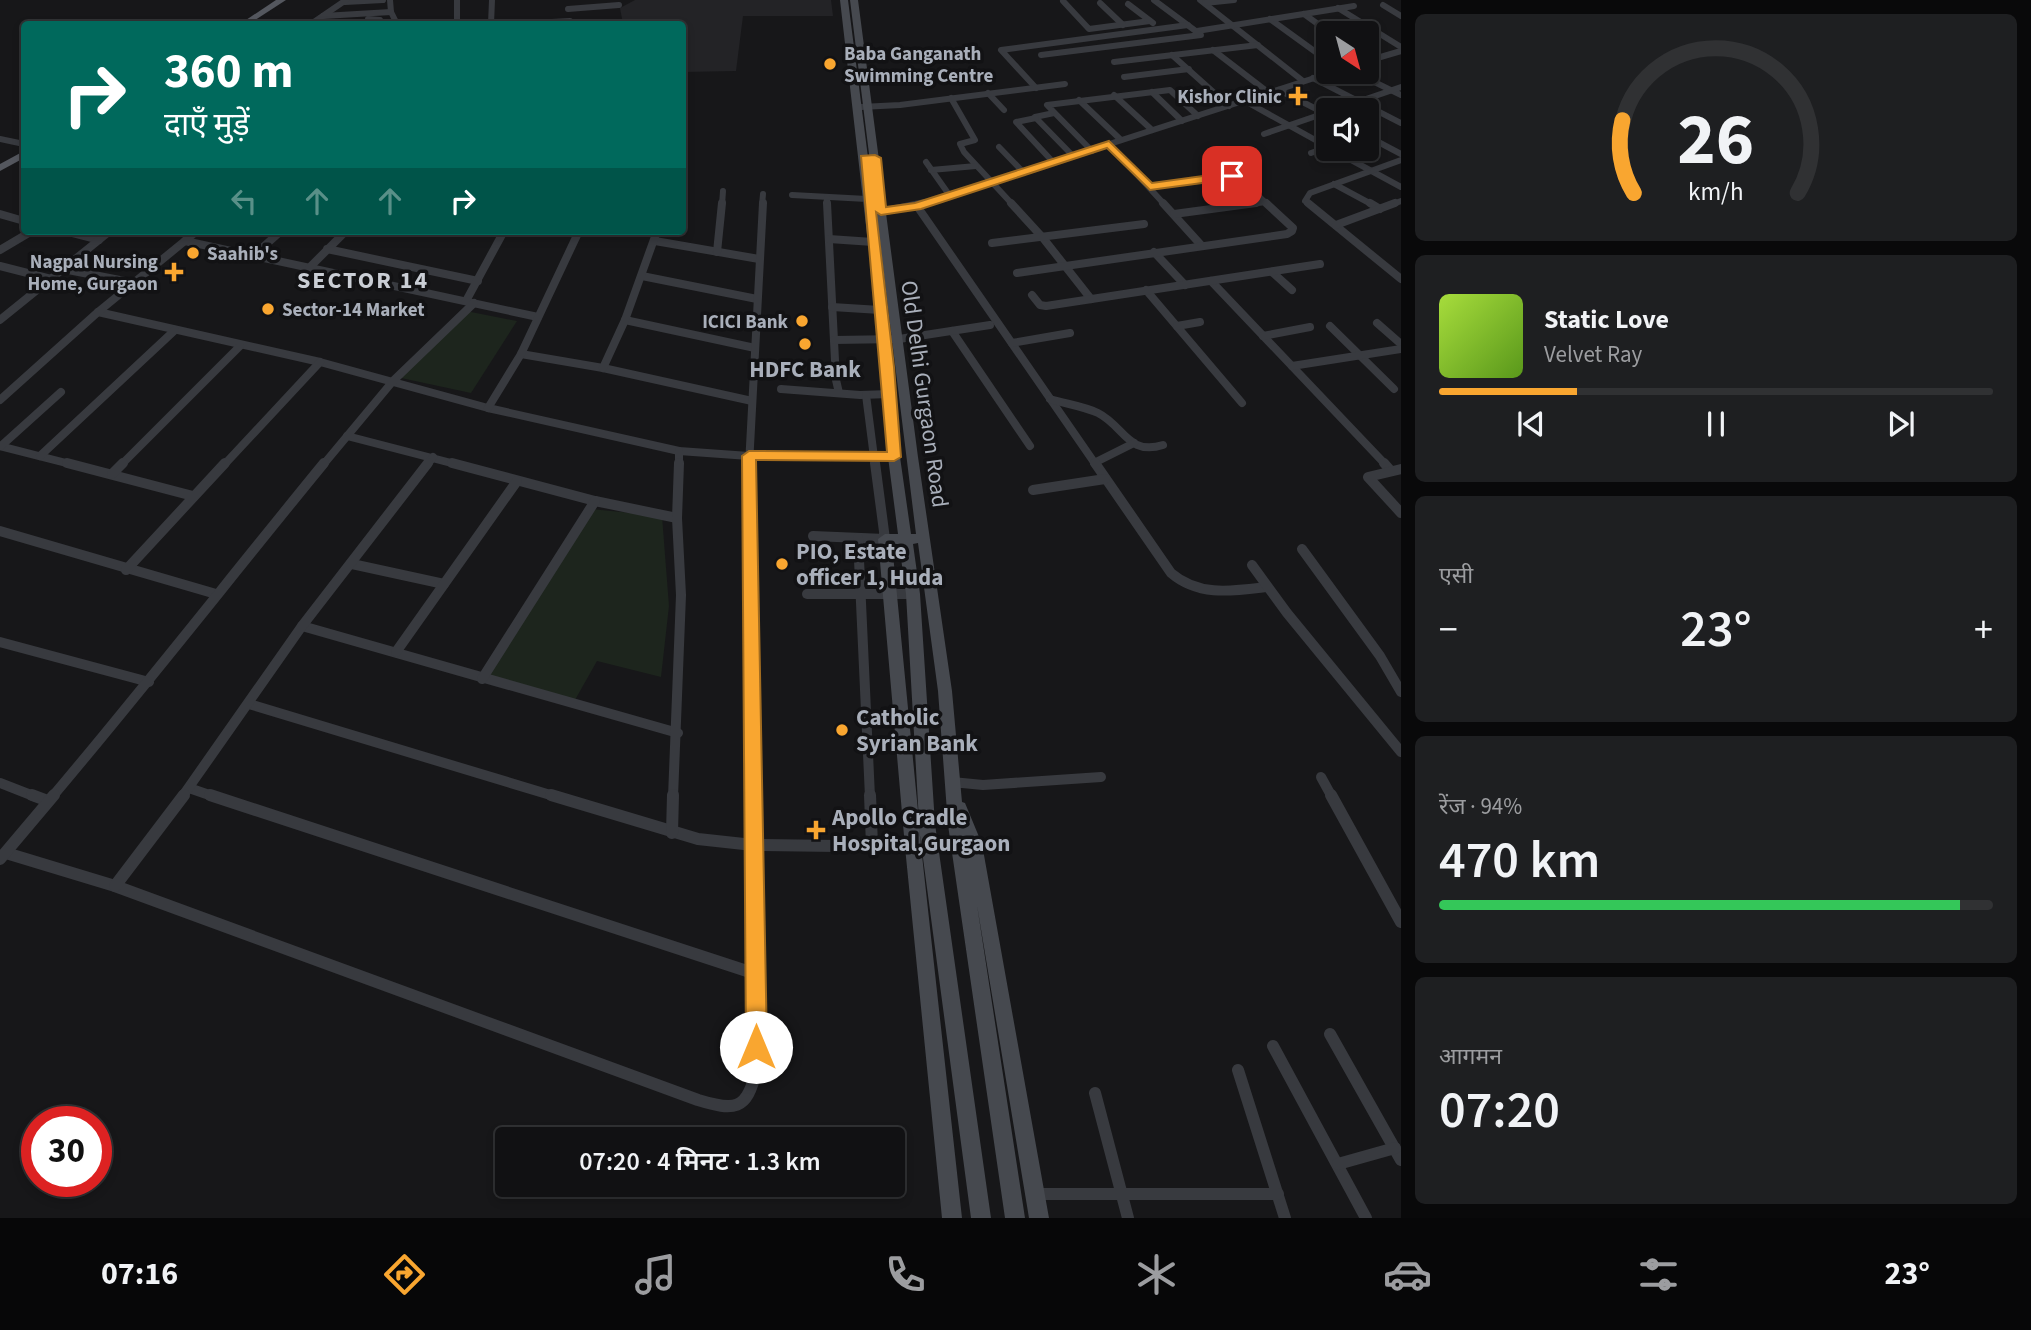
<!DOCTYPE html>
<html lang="hi">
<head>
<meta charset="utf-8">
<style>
  body { margin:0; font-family:"Source Sans 3","Noto Sans Devanagari",sans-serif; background:#1e1f21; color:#f1f3f6; height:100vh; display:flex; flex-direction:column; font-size:26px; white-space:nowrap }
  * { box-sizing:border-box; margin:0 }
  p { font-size:23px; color:#9c9da0 }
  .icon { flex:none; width:38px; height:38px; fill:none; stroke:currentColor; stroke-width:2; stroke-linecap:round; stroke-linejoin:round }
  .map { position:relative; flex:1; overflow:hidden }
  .panel { display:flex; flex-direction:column; gap:14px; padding:14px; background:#09090a; width:630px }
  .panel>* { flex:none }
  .hud { position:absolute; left:21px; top:21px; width:665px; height:214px; border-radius:7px; box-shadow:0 4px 10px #0003,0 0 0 2px #303133; background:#00695c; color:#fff; overflow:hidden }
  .needle { width:46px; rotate:144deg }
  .buttons { position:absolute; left:1316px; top:21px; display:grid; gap:14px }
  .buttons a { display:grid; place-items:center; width:63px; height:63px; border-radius:7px; background:#111113; box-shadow:0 4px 10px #0003,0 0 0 2px #303133; font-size:35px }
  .speed { position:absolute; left:21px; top:1106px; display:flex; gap:14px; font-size:35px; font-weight:700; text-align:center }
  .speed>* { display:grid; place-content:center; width:91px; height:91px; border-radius:50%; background:#111113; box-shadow:0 4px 10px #0003,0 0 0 2px #303133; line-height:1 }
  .speed .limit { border:10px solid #d22; background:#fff; color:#111 }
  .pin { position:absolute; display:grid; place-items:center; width:60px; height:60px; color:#fff; margin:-30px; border-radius:14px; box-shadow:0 4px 10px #0006 }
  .me { position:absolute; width:77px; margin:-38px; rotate:0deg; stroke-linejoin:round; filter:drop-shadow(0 0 5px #0008) }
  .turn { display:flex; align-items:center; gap:24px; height:147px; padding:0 28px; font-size:32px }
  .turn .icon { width:91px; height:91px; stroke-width:2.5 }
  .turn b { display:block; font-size:49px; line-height:60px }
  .lanes { display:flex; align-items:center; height:66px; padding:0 28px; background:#0003; justify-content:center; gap:35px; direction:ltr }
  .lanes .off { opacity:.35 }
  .big { font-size:52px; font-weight:600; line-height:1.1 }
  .panel .widget { flex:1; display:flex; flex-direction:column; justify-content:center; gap:10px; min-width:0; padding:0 24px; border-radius:10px; background:#1e1f21 }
  .panel .dial { align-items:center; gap:0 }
  .dial svg { height:182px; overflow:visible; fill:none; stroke:#303133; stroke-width:7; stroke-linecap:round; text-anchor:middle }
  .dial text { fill:#f1f3f6; stroke:none }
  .song { display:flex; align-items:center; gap:21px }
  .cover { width:84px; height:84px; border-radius:10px; background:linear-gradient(135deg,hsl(80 70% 55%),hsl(90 70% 35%)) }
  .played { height:7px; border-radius:4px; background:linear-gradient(90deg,#f9a630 25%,#303133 25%) }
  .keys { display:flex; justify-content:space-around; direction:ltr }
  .heat { display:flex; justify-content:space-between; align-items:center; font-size:38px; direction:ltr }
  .charge { height:10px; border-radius:5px; background:linear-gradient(90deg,#34c759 94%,#303133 0) }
  .trip { position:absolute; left:495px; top:1127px; width:410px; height:70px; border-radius:7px; background:#111113; box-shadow:0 4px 10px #0003,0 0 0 2px #303133; font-weight:600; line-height:70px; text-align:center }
  .dock { display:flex; height:112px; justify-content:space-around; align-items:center; background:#070708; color:#9c9da0 }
  .dock .icon { width:49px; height:49px }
  .dock .current { color:#f9a630 }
  .dock b { font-size:32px; color:#f1f3f6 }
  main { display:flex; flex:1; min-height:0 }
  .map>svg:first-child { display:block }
  .built { fill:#232326 }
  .green { fill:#1d251d }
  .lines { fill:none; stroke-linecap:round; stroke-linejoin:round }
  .minor-far3 { stroke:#383a3f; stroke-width:6 }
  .minor-far2 { stroke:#383a3f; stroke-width:8 }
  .minor-far1 { stroke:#383a3f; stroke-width:10 }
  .minor { stroke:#383a3f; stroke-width:12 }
  .secondary { fill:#46494f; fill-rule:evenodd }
  .primary { fill:#54575e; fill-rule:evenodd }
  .route { fill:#f9a630; stroke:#a26c1f; stroke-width:2 }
  .poi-dot { fill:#f9a630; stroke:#121214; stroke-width:2.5 }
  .labels { text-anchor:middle; stroke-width:7; stroke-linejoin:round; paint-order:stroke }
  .far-poi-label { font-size:19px; font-weight:bold; fill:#a9afba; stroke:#121214; text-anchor:start }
  .poi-label { font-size:23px; font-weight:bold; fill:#a9afba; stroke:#121214; text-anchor:start }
  .street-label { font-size:23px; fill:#a9afba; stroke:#121214 }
  .far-district-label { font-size:24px; font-weight:bold; letter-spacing:2px; fill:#caced5; stroke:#121214 }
</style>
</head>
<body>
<main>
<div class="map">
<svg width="1401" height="1218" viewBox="0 0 1401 1218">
  <rect width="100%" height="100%" fill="#171719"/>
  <path class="built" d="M635 0H831L833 16H743L736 71 683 72 682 24H623L620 8Z"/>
  <g class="green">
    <path d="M466 311 517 321 471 393 401 378Z"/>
    <path d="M591 509 662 516 669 606 661 677 597 661 575 700 486 674Z"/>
  </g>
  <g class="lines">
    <g class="minor-far3">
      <path d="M390 0 391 12 397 24"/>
      <path d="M457 0V24"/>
      <path d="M1200 0 1303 81"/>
      <path d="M1063 1 1089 29 1150 21"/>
      <path d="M345 2 383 0"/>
      <path d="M1100 3 1123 25"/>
      <path d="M1205 3 1234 0"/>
      <path d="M1128 4 1153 23"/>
      <path d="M1383 5 1401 16"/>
      <path d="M1338 8 1401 47"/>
      <path d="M568 9 619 5"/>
      <path d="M1304 14 1322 27"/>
      <path d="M323 16 391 12"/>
      <path d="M368 19 380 20 378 24"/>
      <path d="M1270 19 1328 61"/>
      <path d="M311 24 346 0"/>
      <path d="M491 24 492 0"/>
      <path d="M515 24 570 21"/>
      <path d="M1336 28 1344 33"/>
      <path d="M1197 31 1354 6"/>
      <path d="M1367 49 1379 57"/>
      <path d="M1213 50 1269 93"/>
      <path d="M1041 55 1201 35 1154 0"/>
      <path d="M1172 55 1229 106"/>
      <path d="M1367 61 1401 51"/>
      <path d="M1114 62 1258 45"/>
      <path d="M1354 72 1401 95"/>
      <path d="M1124 77 1189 69"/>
      <path d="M1313 78 1401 123"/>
      <path d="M1036 88 1001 50 1188 25"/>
      <path d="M1279 90 1328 115"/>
      <path d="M1152 92 1182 121"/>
      <path d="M988 93 1004 110"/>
      <path d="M1114 95 1152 130"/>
      <path d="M951 98 975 140 960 144 964 152 1013 205"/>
      <path d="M1079 100 1121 140"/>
      <path d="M1245 101 1328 147"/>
      <path d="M861 107 900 105 1065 84"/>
      <path d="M1334 110 1401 87"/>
      <path d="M1054 113 1035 117 1073 156"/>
      <path d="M1036 118 1016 122 1053 162"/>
      <path d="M1264 134 1328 112"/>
      <path d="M1367 136 1401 154"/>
      <path d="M0 139 24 144"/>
      <path d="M1109 144 1165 205"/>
      <path d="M999 147 1024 173"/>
      <path d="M1331 149 1401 187"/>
      <path d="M1092 151 1047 105 1170 90 1198 116"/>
      <path d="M1311 153 1328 147"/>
      <path d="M926 162 950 196"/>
      <path d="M931 170 976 166"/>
      <path d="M1334 184 1373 205"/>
      <path d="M1150 186 1238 177 1268 205"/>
      <path d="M792 195 867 199"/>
      <path d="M827 197V205"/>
      <path d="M722 205 723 191"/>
      <path d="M762 205 763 194"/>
      <path d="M920 205 1333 72"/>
      <path d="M1242 205 1266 202"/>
      <path d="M1310 205 1305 201 1310 193 1401 160"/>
      <path d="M1390 205 1401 201"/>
    </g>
    <g class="minor-far2">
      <path d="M827 203 836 380 839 393"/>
      <path d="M1011 203 1043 238 1091 299"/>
      <path d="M1163 203 1201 245"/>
      <path d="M1308 203 1401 279"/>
      <path d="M1370 203 1380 209"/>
      <path d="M917 206 1096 465"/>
      <path d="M881 212 925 203"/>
      <path d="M0 214 24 221"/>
      <path d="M1174 214 1256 203"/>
      <path d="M1336 225 1395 203"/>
      <path d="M64 231 99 240"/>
      <path d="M829 239 873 242"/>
      <path d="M185 241 538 317"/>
      <path d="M655 241 759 259"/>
      <path d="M992 243 1144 224"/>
      <path d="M327 249 478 281"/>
      <path d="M0 250 32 231"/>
      <path d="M717 252 722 203"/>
      <path d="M1154 252 1185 285"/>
      <path d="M253 256 281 231"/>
      <path d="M0 266 51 279"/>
      <path d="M309 268 346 231"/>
      <path d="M63 269 135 283"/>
      <path d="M1272 272 1292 290"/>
      <path d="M1017 273 1287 234 1292 231 1293 228 1266 203"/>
      <path d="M642 276 757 299"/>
      <path d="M1211 281 1386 465"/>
      <path d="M1146 290 1242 403"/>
      <path d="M1032 295 1040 305 1046 306 1320 264"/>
      <path d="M466 301 504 231"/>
      <path d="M832 307 880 310"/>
      <path d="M98 312 320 362 488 408 679 451 749 456 894 457"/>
      <path d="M0 320 110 231"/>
      <path d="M625 320 755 348"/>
      <path d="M1377 323 1401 344"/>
      <path d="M1177 326 1200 322"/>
      <path d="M1330 326 1394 389"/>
      <path d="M952 331 1030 446"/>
      <path d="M1263 336 1310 327"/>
      <path d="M834 340 899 339 990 325"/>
      <path d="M1012 343 1070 333"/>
      <path d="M521 354 603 368 752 401"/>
      <path d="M1292 366 1401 349"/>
      <path d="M603 368 625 320 657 231"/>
      <path d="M781 389 860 395 890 394"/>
      <path d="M866 395 875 465"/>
      <path d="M1050 399C1066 404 1083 406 1098 413 1124 426 1128 456 1163 445"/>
      <path d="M0 400 98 312 197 231"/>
      <path d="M488 408 521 354 579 231"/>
      <path d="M347 436 459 465"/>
      <path d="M0 446 74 465"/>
      <path d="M1 446 61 392"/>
      <path d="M40 456 175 330"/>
      <path d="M1094 463 1134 443"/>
      <path d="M121 465 240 346"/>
      <path d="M224 465 320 362"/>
      <path d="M323 465 393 381 474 303"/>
      <path d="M427 465 433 457"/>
      <path d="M679 465V451"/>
      <path d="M749 465 763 203"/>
    </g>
    <g class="minor-far1">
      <path d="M67 463 193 496"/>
      <path d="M452 463 595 501 677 518"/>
      <path d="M749 463 753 797"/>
      <path d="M1095 463 1171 573C1199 597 1233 591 1267 587"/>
      <path d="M1384 463 1391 471"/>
      <path d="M1401 469 1368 477 1401 513"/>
      <path d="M112 474 123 463"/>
      <path d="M1033 490 1105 479"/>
      <path d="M0 531 216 594"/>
      <path d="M813 536 885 539 875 463"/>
      <path d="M858 538 870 797"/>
      <path d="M1302 549 1380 656 1401 692"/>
      <path d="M352 564 444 584"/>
      <path d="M1252 565 1287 613 1401 752"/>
      <path d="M126 570 225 463"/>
      <path d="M807 594H913"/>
      <path d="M302 626 678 733"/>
      <path d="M0 642 149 682"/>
      <path d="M396 652 517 481"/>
      <path d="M482 679 595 501"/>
      <path d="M249 704 557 797"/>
      <path d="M1321 777 1332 797"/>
      <path d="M952 782 983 785 1101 777"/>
      <path d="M0 783 36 797"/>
      <path d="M189 788 215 797"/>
      <path d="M52 797C145 687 233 574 324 463"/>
      <path d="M182 797 302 626 428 463"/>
      <path d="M673 797 681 595 677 518 679 463"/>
    </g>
    <g class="minor">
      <path d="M32 795 48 801"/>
      <path d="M210 795 756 974"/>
      <path d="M551 795 698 839 753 845 913 847"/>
      <path d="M870 795 872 845"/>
      <path d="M1331 795 1401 922"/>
      <path d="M672 833 673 795"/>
      <path d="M6 853 115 886 698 1100C734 1111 747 1111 756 1071L753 795"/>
      <path d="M0 859 54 795"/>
      <path d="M115 886 184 795"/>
      <path d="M1330 1034 1401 1160"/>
      <path d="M1273 1046 1366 1218"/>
      <path d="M1238 1070 1285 1218"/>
      <path d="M1095 1093 1128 1218"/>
      <path d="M1338 1164 1395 1148"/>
      <path d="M1035 1194H1278"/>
    </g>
    <path class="secondary" d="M840 0H848L891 339 900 457 911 534H916L850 0H858L918 457 952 691 962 802 965 803 982 844 1049 1218H1029L977 905 1025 1218H1005L948 825 938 691 918 543 913 544 920 594 935 824 991 1218H971L919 828 962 1218H942L905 847 878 539 885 534H898L888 457 879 339ZM892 544H899L906 594 919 821Z"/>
    <g class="primary">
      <path d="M276 0H286L249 24H240Z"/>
      <path d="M24 151V158L0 171V164Z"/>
    </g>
  </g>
  <path class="route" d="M1109 141 1152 183 1232 172 1237 176 1232 179 1150 190 1107 148 921 209 881 215 876 212 894 367 901 457 894 461 756 460 767 1047 764 1054 756 1058 749 1054 746 1047 742 456 749 451 887 452 861 156 875 155 881 158 886 207 915 203Z"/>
  <g class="poi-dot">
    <circle cx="830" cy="64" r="7"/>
    <path d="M1294.5 85.5h7v7h7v7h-7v7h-7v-7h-7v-7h7z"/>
    <circle cx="193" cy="253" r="7"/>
    <path d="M170.5 261.5h7v7h7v7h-7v7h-7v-7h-7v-7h7z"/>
    <circle cx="268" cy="309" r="7"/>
    <circle cx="802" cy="321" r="7"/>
    <circle cx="805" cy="344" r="7"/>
    <circle cx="782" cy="564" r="7"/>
    <circle cx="842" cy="730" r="7"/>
    <path d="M812.5 819.5h7v7h7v7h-7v7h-7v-7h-7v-7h7z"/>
  </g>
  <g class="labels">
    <g class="far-poi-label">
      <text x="844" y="60">Baba Ganganath<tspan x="844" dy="22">Swimming Centre</tspan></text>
      <text x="1282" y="103" text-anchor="end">Kishor Clinic</text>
      <text x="207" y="260">Saahib's</text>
      <text x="158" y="268" text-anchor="end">Nagpal Nursing<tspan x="158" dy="22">Home, Gurgaon</tspan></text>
      <text x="282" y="316">Sector-14 Market</text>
      <text x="788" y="328" text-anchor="end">ICICI Bank</text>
    </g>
    <g class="poi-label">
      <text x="805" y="377" text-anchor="middle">HDFC Bank</text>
      <text x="796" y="559">PIO, Estate<tspan x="796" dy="26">officer 1, Huda</tspan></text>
      <text x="856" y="725">Catholic<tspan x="856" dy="26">Syrian Bank</tspan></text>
      <text x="832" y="825">Apollo Cradle<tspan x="832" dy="26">Hospital,Gurgaon</tspan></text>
    </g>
    <g class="street-label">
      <text transform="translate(925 394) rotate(82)" y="8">Old Delhi Gurgaon Road</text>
    </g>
    <g class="far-district-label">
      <text x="363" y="288">SECTOR 14</text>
    </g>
  </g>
</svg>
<div class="buttons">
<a><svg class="needle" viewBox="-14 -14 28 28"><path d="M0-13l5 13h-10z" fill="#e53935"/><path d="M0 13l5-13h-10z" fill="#9c9da0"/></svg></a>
<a><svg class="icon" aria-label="sound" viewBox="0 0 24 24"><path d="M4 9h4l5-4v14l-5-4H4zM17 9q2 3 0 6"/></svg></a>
</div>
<div class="speed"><div class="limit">30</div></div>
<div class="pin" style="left:1232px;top:176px;background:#d93025"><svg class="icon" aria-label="arrive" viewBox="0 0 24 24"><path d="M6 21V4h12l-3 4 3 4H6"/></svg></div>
<svg class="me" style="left:756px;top:1047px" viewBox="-20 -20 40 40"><circle r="19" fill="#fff"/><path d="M0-13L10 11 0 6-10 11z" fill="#f9a630"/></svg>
<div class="trip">07:20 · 4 मिनट · 1.3 km</div>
<div class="hud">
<div class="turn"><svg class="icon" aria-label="right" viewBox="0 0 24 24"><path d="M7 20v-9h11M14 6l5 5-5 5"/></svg><div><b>360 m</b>दाएँ मुड़ें</div></div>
<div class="lanes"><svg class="icon off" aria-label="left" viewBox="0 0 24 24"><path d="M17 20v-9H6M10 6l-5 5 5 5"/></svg><svg class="icon off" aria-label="ahead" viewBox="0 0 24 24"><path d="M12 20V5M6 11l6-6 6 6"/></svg><svg class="icon off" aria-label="ahead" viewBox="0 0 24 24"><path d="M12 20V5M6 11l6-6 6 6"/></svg><svg class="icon" aria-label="right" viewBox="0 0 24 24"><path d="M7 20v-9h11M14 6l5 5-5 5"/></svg></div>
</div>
</div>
<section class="panel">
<div class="widget dial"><svg viewBox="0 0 100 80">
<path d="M14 69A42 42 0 1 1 86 69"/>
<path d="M14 69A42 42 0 0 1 9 37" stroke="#f9a630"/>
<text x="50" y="56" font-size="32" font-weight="700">26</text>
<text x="50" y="72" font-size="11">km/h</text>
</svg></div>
<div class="widget">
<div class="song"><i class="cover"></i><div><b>Static Love</b><p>Velvet Ray</p></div></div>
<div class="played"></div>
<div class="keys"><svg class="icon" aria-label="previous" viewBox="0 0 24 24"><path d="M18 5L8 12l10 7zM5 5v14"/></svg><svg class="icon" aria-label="pause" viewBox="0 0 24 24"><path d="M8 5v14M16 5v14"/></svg><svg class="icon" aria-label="next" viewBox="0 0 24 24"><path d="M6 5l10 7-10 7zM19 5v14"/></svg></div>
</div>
<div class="widget"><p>एसी</p>
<div class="heat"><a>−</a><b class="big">23°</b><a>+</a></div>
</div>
<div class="widget"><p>रेंज · 94%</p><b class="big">470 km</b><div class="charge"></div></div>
<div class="widget"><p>आगमन</p><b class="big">07:20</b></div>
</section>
</main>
<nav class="dock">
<b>07:16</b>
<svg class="icon current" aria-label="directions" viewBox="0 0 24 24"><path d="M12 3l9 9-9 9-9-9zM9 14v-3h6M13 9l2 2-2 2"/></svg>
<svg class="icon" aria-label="music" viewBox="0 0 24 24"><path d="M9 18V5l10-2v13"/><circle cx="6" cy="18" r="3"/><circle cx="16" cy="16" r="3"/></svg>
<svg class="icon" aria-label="phone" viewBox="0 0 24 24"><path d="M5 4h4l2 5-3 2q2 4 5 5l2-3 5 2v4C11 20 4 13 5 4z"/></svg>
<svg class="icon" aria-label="climate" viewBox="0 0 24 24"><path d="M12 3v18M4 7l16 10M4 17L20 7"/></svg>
<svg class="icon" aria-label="car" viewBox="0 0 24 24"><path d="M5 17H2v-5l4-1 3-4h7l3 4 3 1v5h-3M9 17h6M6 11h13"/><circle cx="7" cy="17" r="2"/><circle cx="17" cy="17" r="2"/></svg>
<svg class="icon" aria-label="filters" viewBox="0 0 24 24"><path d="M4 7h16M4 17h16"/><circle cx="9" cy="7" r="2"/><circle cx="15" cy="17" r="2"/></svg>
<b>23°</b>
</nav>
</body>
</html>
